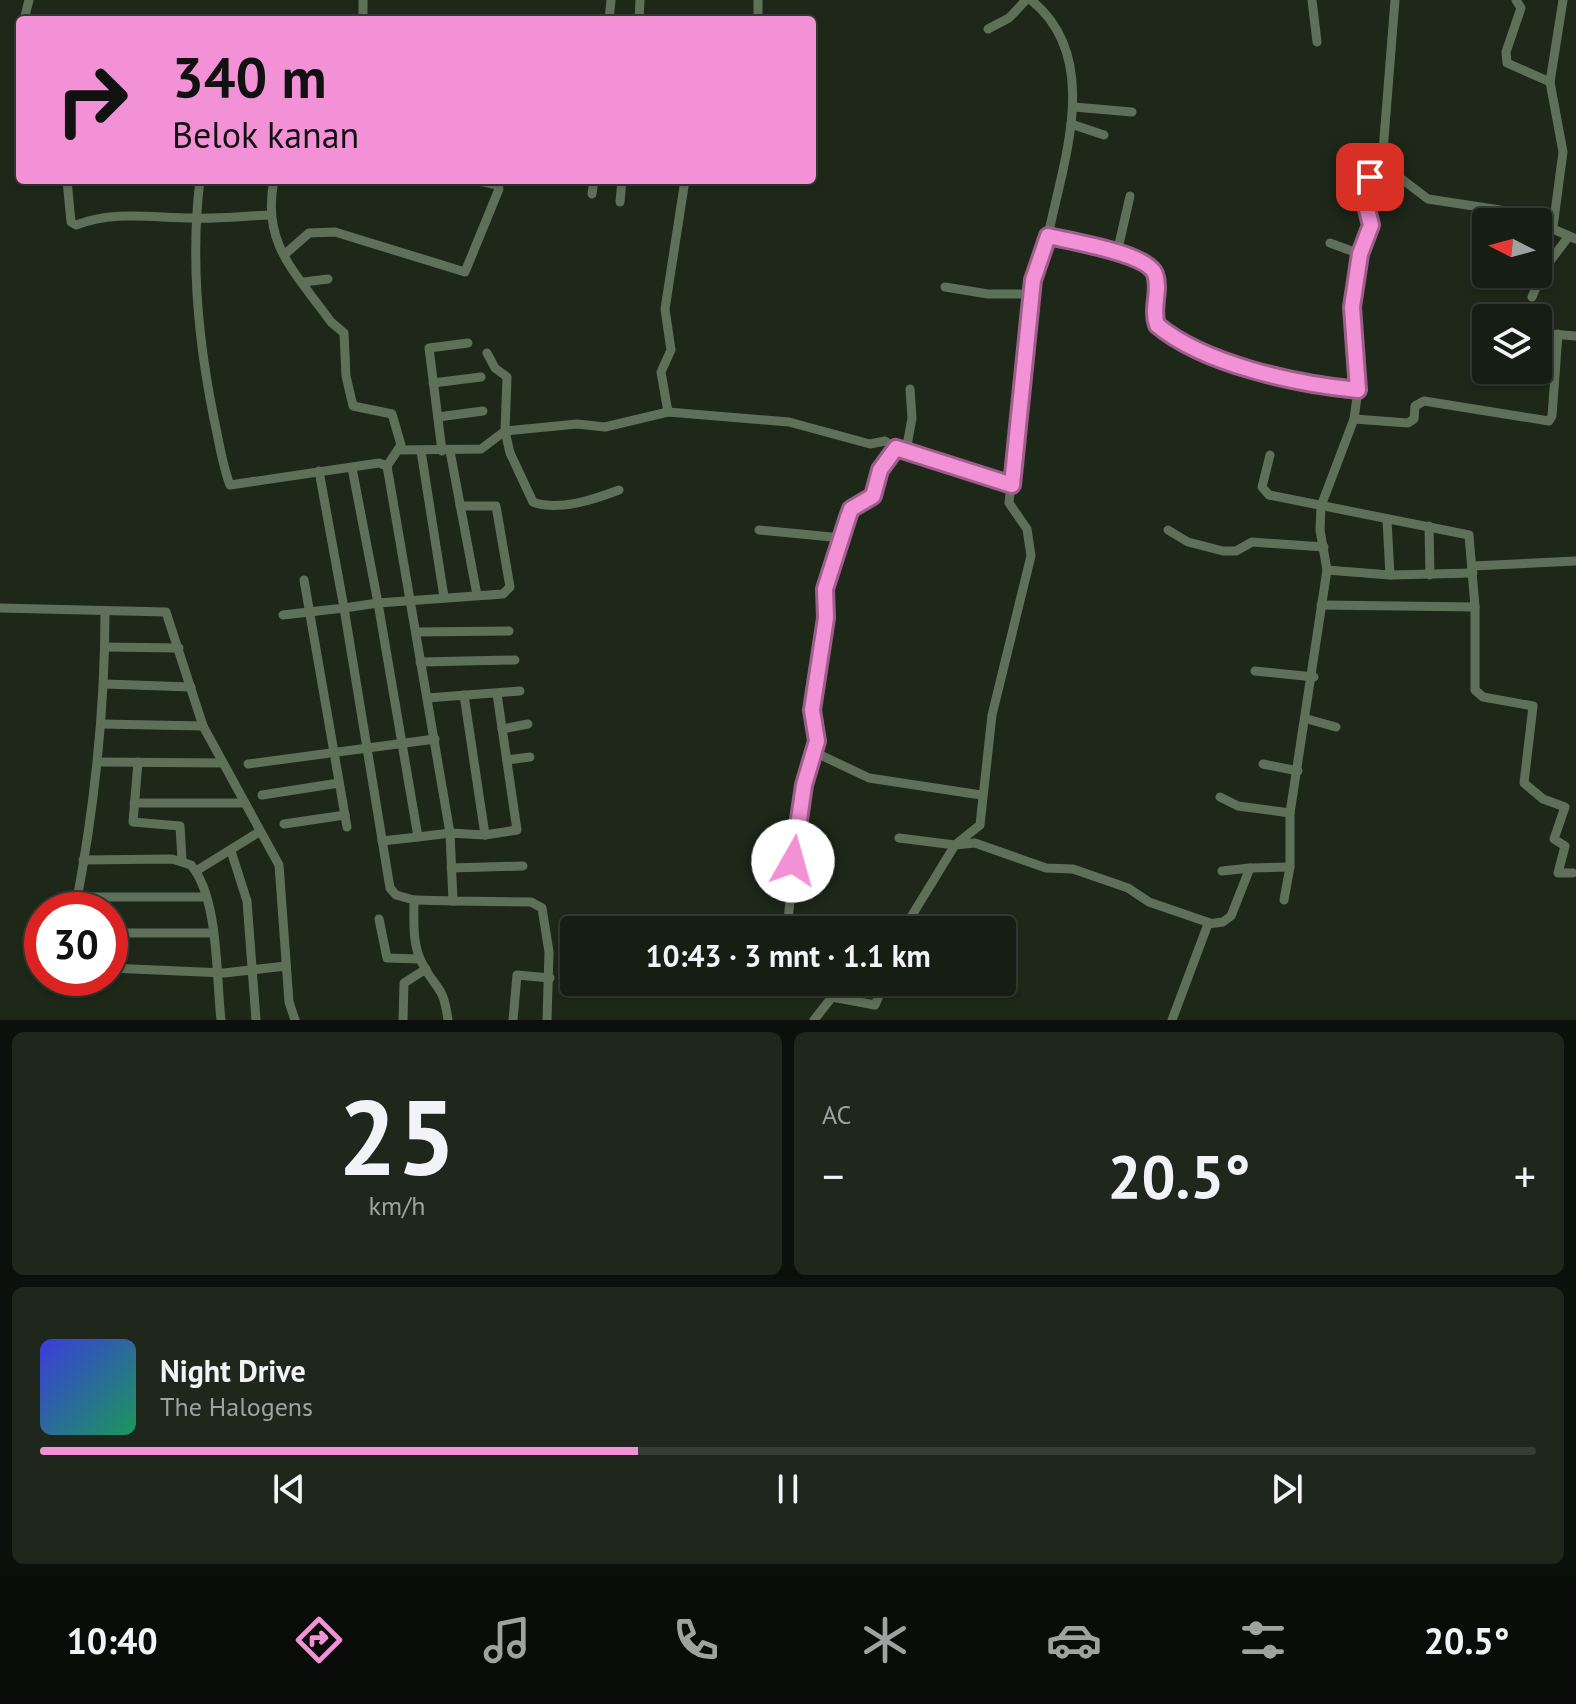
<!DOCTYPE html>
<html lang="id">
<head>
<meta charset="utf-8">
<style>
  body { margin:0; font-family:"PT Sans",sans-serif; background:#1f271c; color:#f1f3f6; height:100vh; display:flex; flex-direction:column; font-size:30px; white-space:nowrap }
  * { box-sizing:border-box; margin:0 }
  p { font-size:26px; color:#9ea2a0 }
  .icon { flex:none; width:44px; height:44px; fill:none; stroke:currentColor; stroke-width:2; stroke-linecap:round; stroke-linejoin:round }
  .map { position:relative; height:1020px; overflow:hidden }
  .drawer { display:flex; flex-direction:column; gap:12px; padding:12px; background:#0c100a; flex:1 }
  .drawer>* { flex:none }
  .guide { position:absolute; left:16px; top:16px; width:800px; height:168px; border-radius:8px; box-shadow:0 2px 6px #0004,0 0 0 2px #353c33; background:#f391d6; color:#111; overflow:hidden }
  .needle { width:52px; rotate:276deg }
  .tools { position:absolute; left:1472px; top:208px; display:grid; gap:16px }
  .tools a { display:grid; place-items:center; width:80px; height:80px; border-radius:8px; background:#161e13; box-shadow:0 2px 6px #0004,0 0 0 2px #353c33; font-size:40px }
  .speed { position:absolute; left:24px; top:892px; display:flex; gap:16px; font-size:40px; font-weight:700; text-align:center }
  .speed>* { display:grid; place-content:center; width:104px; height:104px; border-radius:50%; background:#161e13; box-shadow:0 2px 6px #0004,0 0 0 2px #353c33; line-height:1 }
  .speed .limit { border:12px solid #d22; background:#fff; color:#111 }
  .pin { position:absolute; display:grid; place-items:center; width:68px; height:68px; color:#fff; margin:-34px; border-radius:16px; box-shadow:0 4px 12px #0006 }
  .me { position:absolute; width:88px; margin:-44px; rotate:7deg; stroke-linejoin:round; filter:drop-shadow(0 0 6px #0008) }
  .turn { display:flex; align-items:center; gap:28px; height:168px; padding:0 24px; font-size:36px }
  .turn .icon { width:104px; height:104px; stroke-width:2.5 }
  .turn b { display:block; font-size:56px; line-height:68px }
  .big { font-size:60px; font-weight:700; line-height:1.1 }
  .drawer .widget { flex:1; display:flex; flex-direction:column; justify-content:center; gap:12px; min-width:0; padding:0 28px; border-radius:12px; background:#1f271c }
  .drawer .dial { align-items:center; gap:0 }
  .dial b { font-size:104px; line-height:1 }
  .song { display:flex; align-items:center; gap:24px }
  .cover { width:96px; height:96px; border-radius:12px; background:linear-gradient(135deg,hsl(240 70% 55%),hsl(150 70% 35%)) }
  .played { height:8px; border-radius:4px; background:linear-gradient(90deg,#f391d6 40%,#353c33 40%) }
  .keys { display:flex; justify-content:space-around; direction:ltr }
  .heat { display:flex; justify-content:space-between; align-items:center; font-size:44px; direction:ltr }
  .drawer .tiles { flex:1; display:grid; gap:12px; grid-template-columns:1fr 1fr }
  .widget:last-child { grid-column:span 2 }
  .trip { position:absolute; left:560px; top:916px; width:456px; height:80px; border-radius:8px; background:#161e13; box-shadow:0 2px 6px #0004,0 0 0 2px #353c33; font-weight:700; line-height:80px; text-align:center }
  .tab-bar { display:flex; height:128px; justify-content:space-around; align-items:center; background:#090c08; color:#9ea2a0 }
  .tab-bar .icon { width:56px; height:56px }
  .tab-bar .current { color:#f391d6 }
  .tab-bar b { font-size:36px; color:#f1f3f6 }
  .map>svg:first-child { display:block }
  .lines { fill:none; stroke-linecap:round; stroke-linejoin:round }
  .street { stroke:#5f7059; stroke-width:9 }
  .route-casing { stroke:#9e5e8b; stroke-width:20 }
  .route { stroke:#f391d6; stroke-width:14 }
</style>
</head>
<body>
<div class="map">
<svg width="1576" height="1020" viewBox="0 0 1576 1020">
  <rect width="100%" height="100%" fill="#1d2819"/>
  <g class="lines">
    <g class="street">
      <path d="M758 0V20"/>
      <path d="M1031 0C1103 58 1063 161 1048 236 1069 241 1146 253 1155 274 1161 290 1151 308 1157 325 1204 365 1298 384 1358 390 1353 348 1350 309 1358 267 1360 253 1369 240 1371 226 1374 200 1350 193 1382 164L1428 199 1513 212 1576 239"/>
      <path d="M1312 0 1317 42"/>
      <path d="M1516 0 1521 8 1506 52 1507 63 1550 82"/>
      <path d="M24 20 29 0"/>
      <path d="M363 20V0"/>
      <path d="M609 20 611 0"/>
      <path d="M639 20 640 0"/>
      <path d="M988 29 1009 18 1026 0"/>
      <path d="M1074 107 1132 112"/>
      <path d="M1071 124 1104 135"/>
      <path d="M1382 164 1395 0"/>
      <path d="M67 180 71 222 76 225C114 210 154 218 193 218 218 219 244 216 269 215"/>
      <path d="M200 180C190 260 198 340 214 419 219 441 222 464 230 485L379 463 387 466 450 833 418 837 378 603 344 608 390 888 396 895 414 900C414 920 412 944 422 963 436 991 443 983 448 1020"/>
      <path d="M274 180C261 244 296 273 331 322L344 333 346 376 353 406 392 414 401 445 387 466"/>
      <path d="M592 194 594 180"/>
      <path d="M620 202 622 180"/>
      <path d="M1553 227 1563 152 1550 82 1563 0"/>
      <path d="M1330 243 1360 254"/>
      <path d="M1117 253 1130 196"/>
      <path d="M284 255 309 233 335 232 465 272 499 189 497 185 475 180"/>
      <path d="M304 282 328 279"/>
      <path d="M945 287 988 294H1032"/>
      <path d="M1532 297 1544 269 1569 236"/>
      <path d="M1538 333 1576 336"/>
      <path d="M487 353 495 368 507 377 505 431 510 453 533 502C558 512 595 499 619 490"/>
      <path d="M433 383 481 377"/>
      <path d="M668 412 661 372 671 350 665 309 685 180"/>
      <path d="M438 417 483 411"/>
      <path d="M1354 419 1408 423 1414 419 1415 406 1424 401 1549 421 1552 416 1558 334"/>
      <path d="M401 450 481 449 505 431 577 424 605 427 668 412 789 422 870 444 885 441 896 448"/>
      <path d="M421 451 444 597"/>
      <path d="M442 451 429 348 468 343"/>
      <path d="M450 451 477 595"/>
      <path d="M906 451 912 418 910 389"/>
      <path d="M1270 455 1262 487 1269 495 1469 535 1475 607V690L1483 697 1533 706 1524 783 1543 799 1565 807 1554 839 1565 846 1558 873H1573"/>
      <path d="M352 468 378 603 503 594 510 587 496 506H460"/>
      <path d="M1387 520 1390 575"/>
      <path d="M1429 526 1430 575"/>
      <path d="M759 530 842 538"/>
      <path d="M1168 530 1188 542 1223 551H1236L1252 542 1324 547"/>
      <path d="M1472 566 1576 561"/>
      <path d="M1327 570 1390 575 1473 573"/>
      <path d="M304 580 347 827"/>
      <path d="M1321 605 1475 607"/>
      <path d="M0 608 166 612 203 726 279 865 289 1002 295 1020"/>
      <path d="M283 615 344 608 319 471"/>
      <path d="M416 632 509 631"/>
      <path d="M105 647 179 648"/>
      <path d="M420 662 515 660"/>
      <path d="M1255 671 1314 677"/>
      <path d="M105 684 191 687"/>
      <path d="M497 694 517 830 485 835 450 833 453 901 531 902 542 908 549 952 547 1020"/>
      <path d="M464 695 485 835"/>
      <path d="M427 698 520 691"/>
      <path d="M1307 719 1336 727"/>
      <path d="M102 724 203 726"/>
      <path d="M502 729 528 724"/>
      <path d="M812 751 869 778 981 795"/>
      <path d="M507 760 530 757"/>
      <path d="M99 762 222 763"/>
      <path d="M138 762 133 822 180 826 182 860"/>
      <path d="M248 764 435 739"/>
      <path d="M1263 764 1298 771"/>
      <path d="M262 795 339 783"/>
      <path d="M1220 797 1238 806 1290 813"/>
      <path d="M134 803H243"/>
      <path d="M284 824 345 815"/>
      <path d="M899 838 955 845 975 843 1046 868 1073 869 1128 888 1149 902 1210 923"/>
      <path d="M382 841 418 837"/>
      <path d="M231 851 247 901 256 1020"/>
      <path d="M83 860 172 859 191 865C219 898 216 977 221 1020"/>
      <path d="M451 868 523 866"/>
      <path d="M196 871 259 832"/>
      <path d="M1222 871 1250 868"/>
      <path d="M77 897H206"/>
      <path d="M414 900 453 901"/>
      <path d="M1284 900 1290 867V813L1327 570 1320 530 1321 506 1354 419 1358 390"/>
      <path d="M75 910C94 811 105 713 105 612"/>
      <path d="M379 919 387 958 420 959"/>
      <path d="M787 930 798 822 817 741 812 710 826 618 825 589 851 509 873 496 880 470 896 448 1012 485"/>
      <path d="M903 930 955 845 980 825 992 715 1031 556 1027 529 1009 503 1033 280 1048 236"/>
      <path d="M110 933H212"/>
      <path d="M110 968 224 973 286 966"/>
      <path d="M831 982 832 997"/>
      <path d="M832 997 875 1005 885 982"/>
      <path d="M403 1020 404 983 426 969"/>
      <path d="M513 1020 517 975 550 978"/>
      <path d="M814 1020 832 997"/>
      <path d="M1172 1020 1208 924 1223 922 1231 916 1250 868 1290 867"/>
    </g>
  </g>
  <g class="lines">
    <defs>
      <path id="route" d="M793 861 804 785 817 741 812 710 826 618 825 589 848 517 851 509 873 496 880 470 896 448 1012 485 1033 280 1048 236C1069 241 1147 253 1155 274 1161 290 1151 308 1157 325 1205 365 1297 384 1358 390L1352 307 1360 254 1371 225 1364 198 1370 177"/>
    </defs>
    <use href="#route" class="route-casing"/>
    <use href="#route" class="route"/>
  </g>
</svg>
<div class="tools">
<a><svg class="needle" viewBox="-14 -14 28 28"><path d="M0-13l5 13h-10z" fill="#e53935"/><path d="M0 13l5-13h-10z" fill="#9ea2a0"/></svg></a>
<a><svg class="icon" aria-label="layers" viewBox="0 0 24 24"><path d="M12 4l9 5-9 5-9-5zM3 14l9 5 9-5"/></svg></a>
</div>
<div class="speed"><div class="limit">30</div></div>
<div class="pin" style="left:1370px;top:177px;background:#d93025"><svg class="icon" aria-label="arrive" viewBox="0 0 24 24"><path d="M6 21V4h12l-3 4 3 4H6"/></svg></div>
<svg class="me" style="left:793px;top:861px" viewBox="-20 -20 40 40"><circle r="19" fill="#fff"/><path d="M0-13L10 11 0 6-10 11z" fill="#f391d6"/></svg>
<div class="trip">10:43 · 3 mnt · 1.1 km</div>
<div class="guide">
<div class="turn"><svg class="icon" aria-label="right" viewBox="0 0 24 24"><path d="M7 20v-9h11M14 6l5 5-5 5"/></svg><div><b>340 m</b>Belok kanan</div></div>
</div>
</div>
<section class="drawer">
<div class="tiles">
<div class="widget dial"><b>25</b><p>km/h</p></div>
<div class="widget"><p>AC</p>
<div class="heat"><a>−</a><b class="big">20.5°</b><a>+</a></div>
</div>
<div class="widget">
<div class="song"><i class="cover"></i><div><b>Night Drive</b><p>The Halogens</p></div></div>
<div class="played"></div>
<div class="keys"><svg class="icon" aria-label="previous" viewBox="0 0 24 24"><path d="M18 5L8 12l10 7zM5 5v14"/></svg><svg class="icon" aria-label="pause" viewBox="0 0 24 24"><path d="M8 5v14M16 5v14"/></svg><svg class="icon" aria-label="next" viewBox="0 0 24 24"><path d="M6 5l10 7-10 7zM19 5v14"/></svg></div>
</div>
</div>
</section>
<nav class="tab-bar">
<b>10:40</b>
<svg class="icon current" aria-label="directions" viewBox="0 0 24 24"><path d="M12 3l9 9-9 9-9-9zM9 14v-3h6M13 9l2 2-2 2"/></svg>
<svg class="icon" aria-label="music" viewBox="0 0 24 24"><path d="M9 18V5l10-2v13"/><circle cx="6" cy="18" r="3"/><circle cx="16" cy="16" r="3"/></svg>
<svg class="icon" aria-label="phone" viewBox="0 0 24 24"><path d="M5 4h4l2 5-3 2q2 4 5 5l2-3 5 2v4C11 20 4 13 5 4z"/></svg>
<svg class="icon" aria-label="climate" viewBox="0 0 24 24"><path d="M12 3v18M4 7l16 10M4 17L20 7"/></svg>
<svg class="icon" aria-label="car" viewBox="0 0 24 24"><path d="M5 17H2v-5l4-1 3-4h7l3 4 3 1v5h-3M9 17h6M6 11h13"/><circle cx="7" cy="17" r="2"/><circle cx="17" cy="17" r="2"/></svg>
<svg class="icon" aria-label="filters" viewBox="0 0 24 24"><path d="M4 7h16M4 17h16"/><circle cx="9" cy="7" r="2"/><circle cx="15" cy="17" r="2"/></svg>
<b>20.5°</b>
</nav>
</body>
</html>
